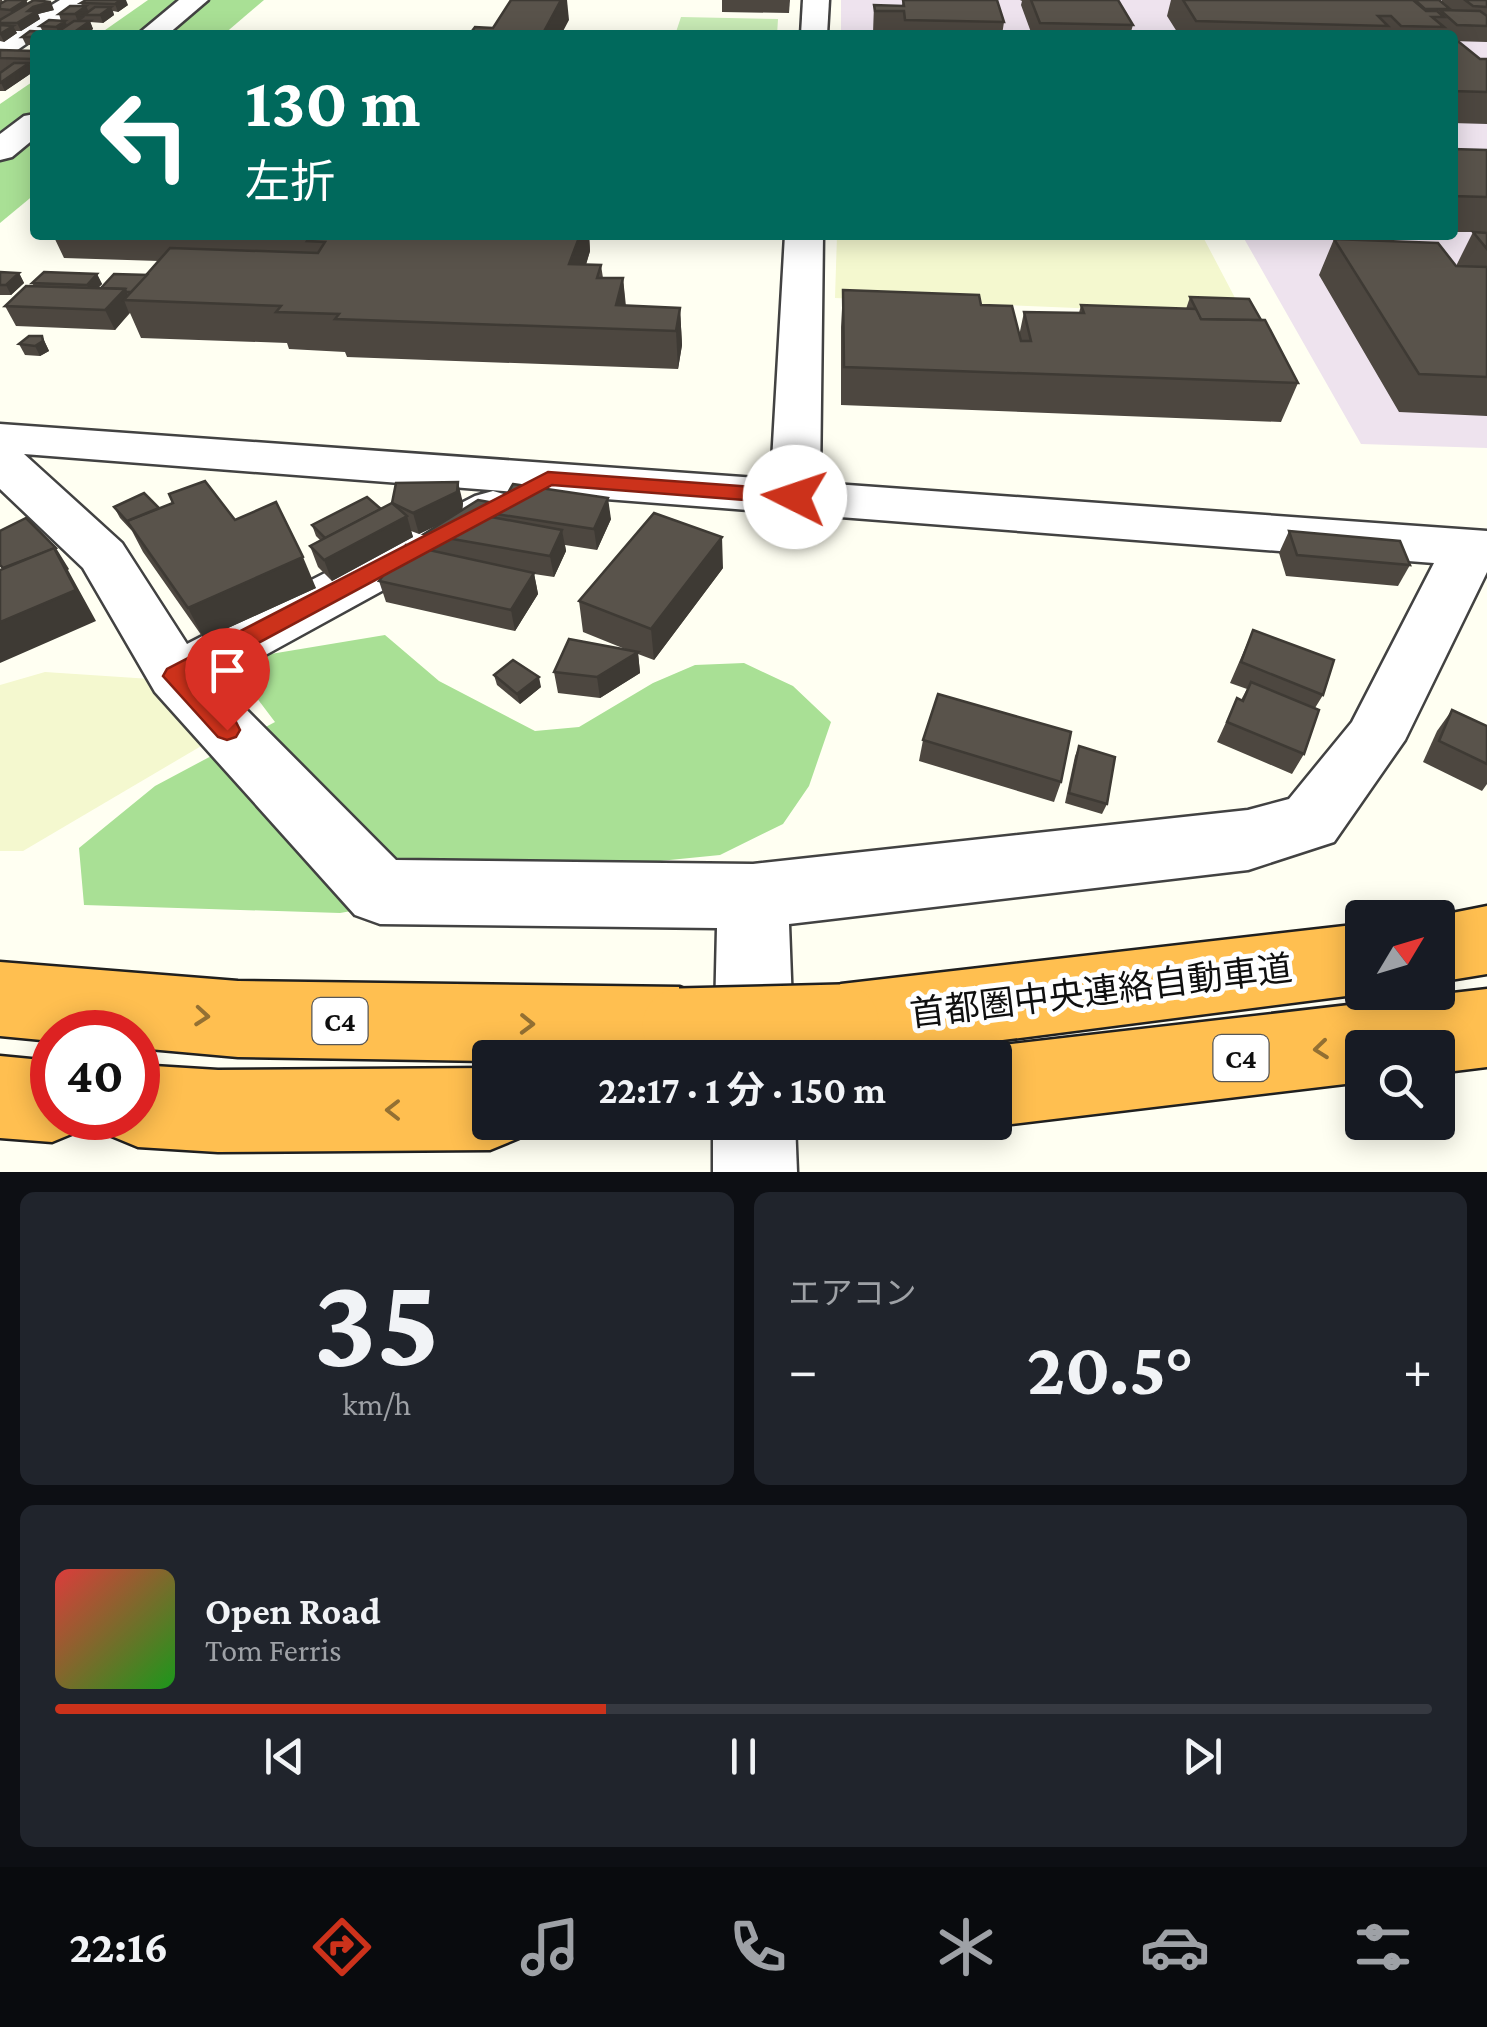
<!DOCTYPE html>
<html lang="ja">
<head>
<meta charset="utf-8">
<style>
  body { margin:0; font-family:"Crimson Pro","Noto Sans JP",serif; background:#20242c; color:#f1f3f6; height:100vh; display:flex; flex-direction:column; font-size:38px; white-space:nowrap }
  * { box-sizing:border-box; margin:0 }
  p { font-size:32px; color:#9ea1a6 }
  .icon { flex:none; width:55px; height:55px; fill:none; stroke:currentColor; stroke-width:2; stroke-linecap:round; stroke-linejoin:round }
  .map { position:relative; height:1172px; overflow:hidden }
  .side { display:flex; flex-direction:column; gap:20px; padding:20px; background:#0d0f14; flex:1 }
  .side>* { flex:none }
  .guide { position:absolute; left:30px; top:30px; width:1428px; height:210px; border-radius:10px; box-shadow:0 5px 25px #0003; background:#00695c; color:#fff; overflow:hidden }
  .needle { width:65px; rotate:52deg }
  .buttons { position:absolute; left:1345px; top:900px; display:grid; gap:20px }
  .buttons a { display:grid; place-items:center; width:110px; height:110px; border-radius:10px; background:#171b24; box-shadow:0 5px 25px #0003; font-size:50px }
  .speed { position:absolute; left:30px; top:1010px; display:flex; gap:20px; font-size:50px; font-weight:700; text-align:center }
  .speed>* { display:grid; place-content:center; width:130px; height:130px; border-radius:50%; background:#171b24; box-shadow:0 5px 25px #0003; line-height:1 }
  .speed .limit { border:15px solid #d22; background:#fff; color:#111 }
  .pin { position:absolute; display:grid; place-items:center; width:85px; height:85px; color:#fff; margin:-102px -42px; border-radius:50% 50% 50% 0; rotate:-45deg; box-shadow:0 0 10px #0007 }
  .pin .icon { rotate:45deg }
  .me { position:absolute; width:110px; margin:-55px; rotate:274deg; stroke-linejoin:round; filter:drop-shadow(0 0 8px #0008) }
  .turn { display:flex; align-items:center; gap:35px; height:210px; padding:0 50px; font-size:45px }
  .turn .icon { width:130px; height:130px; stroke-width:2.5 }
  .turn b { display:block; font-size:70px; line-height:85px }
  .big { font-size:75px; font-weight:700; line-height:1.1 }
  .side .tile { flex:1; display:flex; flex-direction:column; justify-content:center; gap:15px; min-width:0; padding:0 35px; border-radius:15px; background:#20242c }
  .side .dial { align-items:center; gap:0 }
  .dial b { font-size:130px; line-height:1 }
  .song { display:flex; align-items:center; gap:30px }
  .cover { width:120px; height:120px; border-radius:15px; background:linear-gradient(135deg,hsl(0 70% 55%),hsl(120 70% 35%)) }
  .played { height:10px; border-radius:5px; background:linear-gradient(90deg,#cc321b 40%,#363941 40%) }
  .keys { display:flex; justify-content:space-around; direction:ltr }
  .heat { display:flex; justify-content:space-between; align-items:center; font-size:55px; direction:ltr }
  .side .tiles { flex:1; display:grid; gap:20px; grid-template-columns:1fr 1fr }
  .tile:last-child { grid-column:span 2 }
  .trip { position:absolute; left:472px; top:1040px; width:540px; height:100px; border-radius:10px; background:#171b24; box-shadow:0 5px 25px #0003; font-weight:700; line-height:100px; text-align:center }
  .tabs { display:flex; height:160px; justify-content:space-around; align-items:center; background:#090b0e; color:#9ea1a6 }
  .tabs .icon { width:70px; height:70px }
  .tabs .active { color:#cc321b }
  .tabs b { font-size:45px; color:#f1f3f6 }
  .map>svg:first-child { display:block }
  .industrial { fill:#eee3ee }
  .farmland { fill:#f4f8cf }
  .green { fill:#caedb7 }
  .forest { fill:#a9e095 }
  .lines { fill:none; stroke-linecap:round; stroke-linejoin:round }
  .minor-casing { stroke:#424242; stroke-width:5 }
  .highway-casing { stroke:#202020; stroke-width:5 }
  .minor { fill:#fff; fill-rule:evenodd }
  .highway { fill:#ffbf50; fill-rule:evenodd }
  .highway-bridge-casing { stroke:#202020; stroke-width:80; stroke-linecap:butt }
  .highway-bridge { stroke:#ffbf50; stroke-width:75 }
  .wall { fill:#4d4740 }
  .shaded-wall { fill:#3e3a34 }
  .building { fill:#59534b; stroke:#3e3a34; stroke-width:2.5 }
  .oneway { stroke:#937033 }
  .route { fill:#cc321b; stroke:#852012; stroke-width:2.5 }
  .labels { text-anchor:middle; stroke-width:10; stroke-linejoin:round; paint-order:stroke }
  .shield { fill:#fff; stroke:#575757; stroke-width:2.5 }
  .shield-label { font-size:28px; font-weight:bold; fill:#0f0f0f }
  .near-street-label { font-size:35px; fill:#0f0f0f; stroke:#fff }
</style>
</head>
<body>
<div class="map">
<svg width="1487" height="1172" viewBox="0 0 1487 1172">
  <rect width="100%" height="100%" fill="#fffff2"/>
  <path class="industrial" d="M841 0H1487V448L1361 444 1242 235H1452V35H841Z"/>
  <g class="farmland">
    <path d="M837 235 1122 238 1121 235H1202L1244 315 835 298Z"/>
    <path d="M45 672 151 679 208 742 23 851H0V685Z"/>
  </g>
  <path class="green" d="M681 17 778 19 777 35H675Z"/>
  <g class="forest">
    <path d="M148 0H264L223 35H98Z"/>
    <path d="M35 80V194L0 223V104Z"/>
    <path d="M385 635 439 681 535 731 579 727 653 683 695 665 744 663 793 686 831 722 809 786 783 824 720 855 609 866 340 913 84 905 79 848 155 786 275 722 229 661Z"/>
  </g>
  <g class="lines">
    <defs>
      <g id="minor">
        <path d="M60 0H90L10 55 0 57V37Z"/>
        <path d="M179 0H208L167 35H137Z"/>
        <path d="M803 0H829L827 35H801Z"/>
        <path d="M35 114V138L12 157 0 160V134L24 116Z"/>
        <path d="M785 235H823L820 483 1487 531V572L1405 740 1334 842 1248 870 789 924 794 1058H714L717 928 380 924 355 915 155 692 83 568 0 489V424L771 479ZM24 454 1434 563 1352 722 1289 799 1248 810 753 864 396 860 218 681 511 520 519 508 511 496 493 491 475 496 187 644 122 543Z"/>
        <path d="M713 1122H795L797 1172H713Z"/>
      </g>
      <g id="highway">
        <path d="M1487 906V974L1438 982V918H1427Z"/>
        <path d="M1362 924V992H1366L1362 994 863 1058H834L814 1049 802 1022 814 995 841 984Z"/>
        <path d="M0 962 238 981 680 987 707 999 719 1026 707 1053 697 1058H490V1061L238 1057 138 1048V1032H52V1041L0 1036Z"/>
        <path d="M1487 989V1067L1438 1073V1048H1362V1082L995 1126 986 1122H995V1058H967L995 1046Z"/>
        <path d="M0 1056 52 1061V1118H86L81 1130 52 1142 0 1138Z"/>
        <path d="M138 1065 218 1070 490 1068V1122H525L519 1138 490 1150 218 1152 138 1147 109 1135 102 1118H138Z"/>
      </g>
    </defs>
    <use href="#minor" class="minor-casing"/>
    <use href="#highway" class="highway-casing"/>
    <use href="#minor" class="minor"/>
    <use href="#highway" class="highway"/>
    <defs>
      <path id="highway-bridge" d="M680 1026 841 1022"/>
    </defs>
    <use href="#highway-bridge" class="highway-bridge-casing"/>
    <use href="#highway-bridge" class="highway-bridge"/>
  </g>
  <g class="wall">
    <path d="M0 0H2L3 2 26 0 28 4 54 10 38 14 40 19 21 31H15L17 33 4 42 0 41Z"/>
    <path d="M86 0 128 5 118 12 113 11 114 15 103 23 90 22 93 29 84 35H35V45H26L22 37 43 32 40 26 61 21 59 14 82 6 81 3Z"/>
    <path d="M722 0H790L789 13 722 12Z"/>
    <path d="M903 0 1004 22 1002 35H902V33H873L874 5 902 6Z"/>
    <path d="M1020 0H1118L1133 25 1130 35H1032L1021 5 1022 1Z"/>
    <path d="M1171 0H1439L1450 9 1452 10 1442 2V0H1487V42L1452 41V35H1444L1441 33 1440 35H1179L1167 16Z"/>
    <path d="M1452 42 1480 59H1487V124L1452 123Z"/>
    <path d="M0 50 35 51V67H31L33 72 5 91H0Z"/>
    <path d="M1452 149 1487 150V416L1399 412 1319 275 1334 239 1456 266 1473 232H1452Z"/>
    <path d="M53 235H589L590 251 586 265H601L603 278H623L626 306 680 308 682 345 678 369 347 357 345 352 289 349 287 343 141 338 130 313 115 330 16 326 5 306 34 286 32 283 97 274 102 284 98 288H101L147 275 159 261 64 258Z"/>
    <path d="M0 272 19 273 24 283 11 295H0Z"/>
    <path d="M843 290 1019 336 1024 312 1079 313 1081 305 1186 309 1190 297 1298 383 1281 422 841 405V327Z"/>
    <path d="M42 336 49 351 40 356 25 355 19 344Z"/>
    <path d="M392 503H463L462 510 494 503 497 518 496 514 611 519 597 550 565 545 566 551 554 577 534 574 538 594 515 631 386 602 379 581 428 550 424 534 442 523 419 534 411 531 413 537 332 581 318 567 310 546 320 540 316 536 312 525 381 509Z"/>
    <path d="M114 507 159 508 235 520 316 588 204 639 143 552 132 531 120 518Z"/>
    <path d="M1289 531 1410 565 1398 586 1286 576 1279 553Z"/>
    <path d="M723 568 654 660 638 654 640 673 600 698 558 693 554 672 630 651 583 632 579 601Z"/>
    <path d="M1253 630 1323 695 1315 708 1304 754 1292 774 1217 742 1237 698 1241 700 1247 689 1230 683Z"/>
    <path d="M494 675 541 687 520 704 497 685Z"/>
    <path d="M1452 710 1487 726V784L1482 791 1423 762 1437 731Z"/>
    <path d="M923 740 1061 782 1054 802 919 761Z"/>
    <path d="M1079 746 1107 804 1102 814 1065 803 1075 756Z"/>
  </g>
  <g class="shaded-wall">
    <path d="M26 0 29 8 13 17 10 10Z"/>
    <path d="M121 0H126L128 5 118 12 115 4Z"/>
    <path d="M561 0H567L569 20 561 35H542Z"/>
    <path d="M51 2 54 10 38 14 40 19 21 31 17 23 28 11 33 7Z"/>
    <path d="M86 6 90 14 84 15 85 17 78 22 75 14Z"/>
    <path d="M111 7 114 15 103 23 100 15Z"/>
    <path d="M65 21 69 29 60 35 56 27Z"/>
    <path d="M90 21 93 29 84 35H70Z"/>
    <path d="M13 26 17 33 4 42 0 34Z"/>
    <path d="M29 63 33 72 5 91 1 83Z"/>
    <path d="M580 235H589L590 251 574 301 569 264Z"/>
    <path d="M19 273 24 283 11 295 6 285Z"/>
    <path d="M97 274 102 284 91 295 87 285Z"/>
    <path d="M623 278 626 315 616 305Z"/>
    <path d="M125 289 130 300H124L129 313 115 330 105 310Z"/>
    <path d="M680 308 682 345 678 369 676 331Z"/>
    <path d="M42 336 49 351 40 356 35 346Z"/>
    <path d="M458 482 463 503 462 513 419 534 413 513Z"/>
    <path d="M608 498 611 519 597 550 594 529Z"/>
    <path d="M494 503 498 524 486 516Z"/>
    <path d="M407 516 413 537 332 581 324 560Z"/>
    <path d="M562 530 566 551 554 577 550 556Z"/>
    <path d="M722 537 723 568 654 660 651 629Z"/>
    <path d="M56 548 69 569 68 570 96 621 0 663V622Z"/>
    <path d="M303 557 316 588 204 639 188 608Z"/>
    <path d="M534 573 538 594 515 631 511 610Z"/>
    <path d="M638 652 640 673 600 698 597 677Z"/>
    <path d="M539 677 541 687 520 704 517 694Z"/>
  </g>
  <g class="building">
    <path d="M7 0H26L10 10 0 9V4Z"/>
    <path d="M34 0 51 2 33 7 28 11H37L17 23H0V20Z"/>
    <path d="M86 0H121L115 4 81 3Z"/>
    <path d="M511 0H561L542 35H469L475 27 493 28Z"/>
    <path d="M903 0H997L1004 22 905 20 904 11H875L874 5 904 6Z"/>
    <path d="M1031 0H1118L1133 25 1040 23Z"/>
    <path d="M1183 0H1413L1426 11H1437L1444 17H1432L1444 27 1401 26 1391 16H1378L1388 26 1196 21Z"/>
    <path d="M1415 0H1439L1450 9H1425Z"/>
    <path d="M1465 0H1487V7L1473 6Z"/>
    <path d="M70 6H86L75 14H59Z"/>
    <path d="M95 7H111L100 15H84Z"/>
    <path d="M1440 10 1480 11 1487 16V26L1457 25Z"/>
    <path d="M49 20 65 21 56 27 40 26Z"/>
    <path d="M74 21H90L70 35H53Z"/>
    <path d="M0 25 13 26 0 34Z"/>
    <path d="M30 31 49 32 45 35H35V37H22Z"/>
    <path d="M1452 42H1459L1480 59H1487V92L1452 91Z"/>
    <path d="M0 50 35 51V57L32 59 0 58Z"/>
    <path d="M14 63H29L0 83V73Z"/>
    <path d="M1452 149 1487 150V197L1452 196Z"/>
    <path d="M1473 232 1487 233V249Z"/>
    <path d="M311 235H580L569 264 601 265 597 278H623L616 305 680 308 676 331 335 319 339 314 276 312 281 306 124 300 170 248 318 253 325 242 307 241Z"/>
    <path d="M1334 239 1438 243 1456 266 1487 267V377L1419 374Z"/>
    <path d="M0 272 19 273 6 285H0Z"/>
    <path d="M44 272 97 274 87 285 32 283Z"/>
    <path d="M114 274 147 275 131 292H126L125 289 101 288Z"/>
    <path d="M26 286 125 289 105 310 5 306Z"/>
    <path d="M843 290 979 295 981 305 1012 306 1021 341H1031L1024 312 1084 313 1081 305 1197 309 1201 319 1265 320 1298 383 844 367Z"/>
    <path d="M1190 297 1249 299 1261 320 1201 319Z"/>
    <path d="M29 336H42L43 341 35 346 19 344Z"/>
    <path d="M205 481 235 520 276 502 303 557 188 608 127 521 173 503 169 494Z"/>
    <path d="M458 482 457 492 413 513 392 503 396 483Z"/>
    <path d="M513 484 608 498 594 529 496 514Z"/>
    <path d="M144 493 159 508 127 521 114 507Z"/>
    <path d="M367 497 381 509 325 538 312 525Z"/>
    <path d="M478 500 494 503 486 516 562 530 550 556 424 534Z"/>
    <path d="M392 503 407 516 324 560 310 546Z"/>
    <path d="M654 513 722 537 651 629 579 601Z"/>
    <path d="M26 518 56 548 3 568 0 565V531Z"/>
    <path d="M1289 531 1400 541 1410 565 1297 555Z"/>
    <path d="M406 545 534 573 511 610 379 581Z"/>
    <path d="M54 548 76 590 0 622V570Z"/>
    <path d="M1253 630 1334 660 1323 695 1241 662Z"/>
    <path d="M569 639 638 652 597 677 554 672Z"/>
    <path d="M513 660 539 677 517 694 494 675Z"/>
    <path d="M1251 682 1319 710 1304 754 1227 722 1237 698 1243 701Z"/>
    <path d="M938 694 1071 732 1061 782 923 740Z"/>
    <path d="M1452 710 1487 726V764L1439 741Z"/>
    <path d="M1079 746 1115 757 1107 804 1069 793Z"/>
  </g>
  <defs><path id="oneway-chevron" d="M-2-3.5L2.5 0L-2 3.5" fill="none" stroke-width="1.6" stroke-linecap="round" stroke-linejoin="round" transform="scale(2.5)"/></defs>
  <g class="oneway">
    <use href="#oneway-chevron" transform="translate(202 1016) rotate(5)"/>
    <use href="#oneway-chevron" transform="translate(527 1024) rotate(1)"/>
    <use href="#oneway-chevron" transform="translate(1321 1049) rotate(174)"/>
    <use href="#oneway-chevron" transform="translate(393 1110) rotate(180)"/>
  </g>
  <path class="route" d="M548 472 795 490 805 497 795 504 552 485 193 678 236 722 240 730 236 737 227 740 218 737 163 676 167 669Z"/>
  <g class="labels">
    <g class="shield">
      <rect x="312.5" y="998" width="55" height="46" rx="8"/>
      <rect x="1213.5" y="1035" width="55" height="46" rx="8"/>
    </g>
    <g class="shield-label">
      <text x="340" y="1031">C4</text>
      <text x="1241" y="1068">C4</text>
    </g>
    <g class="near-street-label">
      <text transform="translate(1101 991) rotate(-7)" y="12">首都圏中央連絡自動車道</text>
    </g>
  </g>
</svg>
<div class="buttons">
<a><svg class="needle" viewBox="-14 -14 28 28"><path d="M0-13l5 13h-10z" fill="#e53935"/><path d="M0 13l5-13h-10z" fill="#9ea1a6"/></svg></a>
<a><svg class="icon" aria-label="search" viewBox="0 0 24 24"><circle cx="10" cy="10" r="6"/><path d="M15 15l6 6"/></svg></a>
</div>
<div class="speed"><div class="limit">40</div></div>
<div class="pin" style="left:227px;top:730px;background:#d93025"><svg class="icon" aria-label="arrive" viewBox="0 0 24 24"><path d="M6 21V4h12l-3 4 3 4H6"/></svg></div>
<svg class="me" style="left:795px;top:497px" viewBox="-20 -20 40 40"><circle r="19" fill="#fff"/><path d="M0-13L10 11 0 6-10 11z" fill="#cc321b"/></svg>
<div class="trip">22:17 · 1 分 · 150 m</div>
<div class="guide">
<div class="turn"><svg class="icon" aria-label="left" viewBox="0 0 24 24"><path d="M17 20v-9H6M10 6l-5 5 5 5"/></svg><div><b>130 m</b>左折</div></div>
</div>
</div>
<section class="side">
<div class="tiles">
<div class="tile dial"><b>35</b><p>km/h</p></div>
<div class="tile"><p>エアコン</p>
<div class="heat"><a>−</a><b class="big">20.5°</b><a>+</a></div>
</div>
<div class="tile">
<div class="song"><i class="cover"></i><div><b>Open Road</b><p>Tom Ferris</p></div></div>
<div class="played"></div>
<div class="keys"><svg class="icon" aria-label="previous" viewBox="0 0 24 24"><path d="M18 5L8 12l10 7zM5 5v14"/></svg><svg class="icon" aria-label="pause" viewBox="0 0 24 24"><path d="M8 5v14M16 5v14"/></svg><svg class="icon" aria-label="next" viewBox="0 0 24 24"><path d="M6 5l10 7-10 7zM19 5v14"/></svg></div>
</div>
</div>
</section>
<nav class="tabs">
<b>22:16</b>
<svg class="icon active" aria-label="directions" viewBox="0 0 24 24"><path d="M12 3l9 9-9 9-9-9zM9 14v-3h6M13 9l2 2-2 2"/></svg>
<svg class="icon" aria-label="music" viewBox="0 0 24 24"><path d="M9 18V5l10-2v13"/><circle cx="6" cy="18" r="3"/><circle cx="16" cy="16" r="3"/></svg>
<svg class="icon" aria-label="phone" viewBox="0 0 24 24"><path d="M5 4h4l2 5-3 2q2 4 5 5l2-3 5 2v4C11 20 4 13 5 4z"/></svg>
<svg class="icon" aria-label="climate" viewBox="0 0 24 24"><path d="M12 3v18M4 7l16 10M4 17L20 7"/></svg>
<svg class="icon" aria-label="car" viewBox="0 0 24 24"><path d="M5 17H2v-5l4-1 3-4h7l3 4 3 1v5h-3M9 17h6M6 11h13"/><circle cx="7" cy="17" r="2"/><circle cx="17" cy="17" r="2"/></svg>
<svg class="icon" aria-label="filters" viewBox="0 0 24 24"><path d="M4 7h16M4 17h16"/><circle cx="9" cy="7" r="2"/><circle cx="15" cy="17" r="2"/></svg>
</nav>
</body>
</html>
